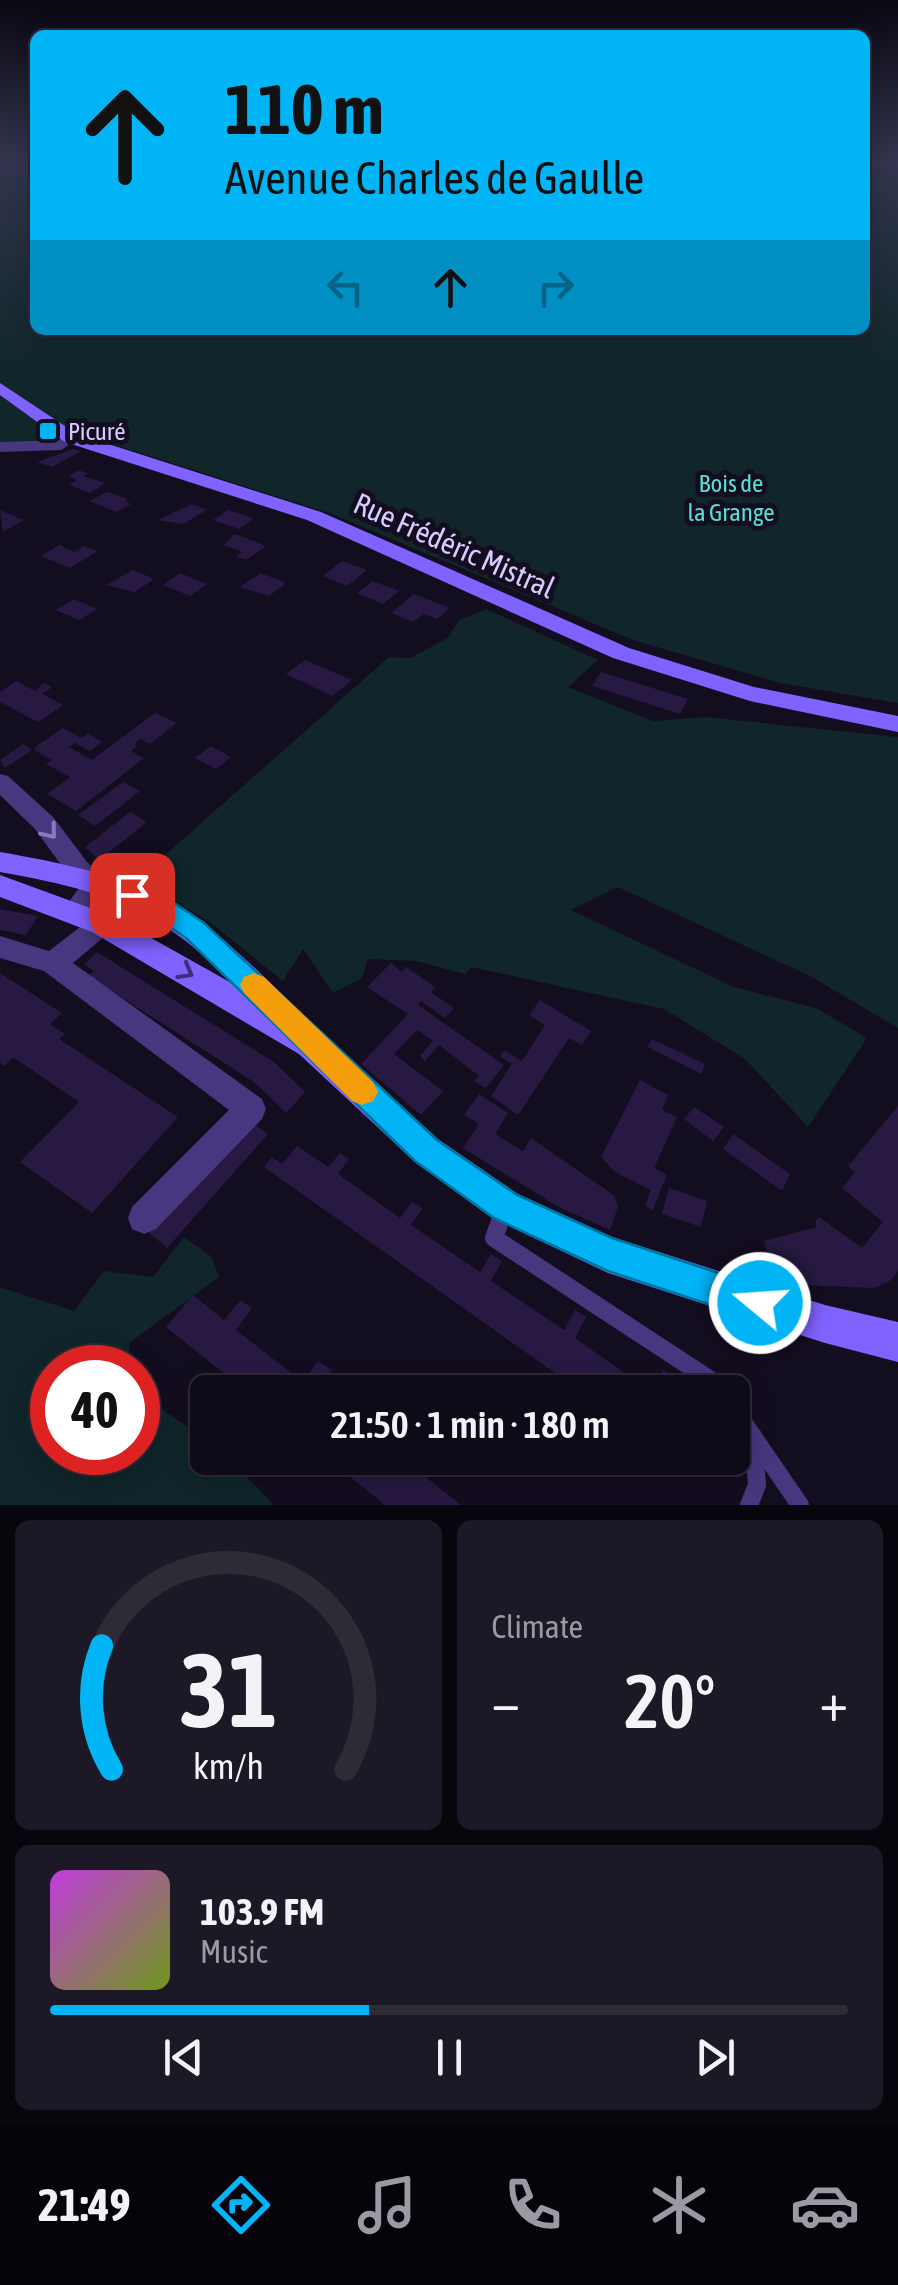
<!DOCTYPE html>
<html lang="en">
<head>
<meta charset="utf-8">
<style>
  body { margin:0; font-family:"Asap Condensed",sans-serif; background:#1c1825; color:#f1f3f6; height:100vh; display:flex; flex-direction:column; font-size:38px; white-space:nowrap }
  * { box-sizing:border-box; margin:0 }
  p { font-size:32px; color:#9b9aa2 }
  .icon { flex:none; width:55px; height:55px; fill:none; stroke:currentColor; stroke-width:2; stroke-linecap:round; stroke-linejoin:round }
  .map { position:relative; height:1505px; overflow:hidden }
  .details { display:flex; flex-direction:column; gap:15px; padding:15px; background:#08060d; flex:1 }
  .details>* { flex:none }
  .hud { position:absolute; left:30px; top:30px; width:840px; height:305px; border-radius:15px; box-shadow:0 5px 25px #0003,0 0 0 2px #2e2b37; background:#00b4f6; color:#111; overflow:hidden }
  .speed { position:absolute; left:30px; top:1345px; display:flex; gap:20px; font-size:50px; font-weight:700; text-align:center }
  .speed>* { display:grid; place-content:center; width:130px; height:130px; border-radius:50%; background:#0e0a18; box-shadow:0 5px 25px #0003,0 0 0 2px #2e2b37; line-height:1 }
  .speed .limit { border:15px solid #d22; background:#fff; color:#111 }
  .pin { position:absolute; display:grid; place-items:center; width:85px; height:85px; color:#fff; margin:-42px; border-radius:20px; box-shadow:0 5px 15px #0006 }
  .me { position:absolute; width:110px; margin:-55px; rotate:288deg; stroke-linejoin:round; filter:drop-shadow(0 0 8px #0008) }
  .turn { display:flex; align-items:center; gap:35px; height:210px; padding:0 30px; font-size:45px }
  .turn .icon { width:130px; height:130px; stroke-width:2.5 }
  .turn b { display:block; font-size:70px; line-height:85px }
  .lanes { display:flex; align-items:center; height:95px; padding:0 30px; background:#0003; justify-content:center; gap:50px; direction:ltr }
  .lanes .off { opacity:.35 }
  .big { font-size:75px; font-weight:600; line-height:1.1 }
  .details .widget { flex:1; display:flex; flex-direction:column; justify-content:center; gap:15px; min-width:0; padding:0 35px; border-radius:15px; background:#1c1825 }
  .details .dial { align-items:center; gap:0 }
  .dial svg { height:260px; overflow:visible; fill:none; stroke:#2e2b37; stroke-width:7; stroke-linecap:round; text-anchor:middle }
  .dial text { fill:#f1f3f6; stroke:none }
  .song { display:flex; align-items:center; gap:30px }
  .cover { width:120px; height:120px; border-radius:15px; background:linear-gradient(135deg,hsl(290 70% 55%),hsl(80 70% 35%)) }
  .played { height:10px; border-radius:5px; background:linear-gradient(90deg,#00b4f6 40%,#2e2b37 40%) }
  .keys { display:flex; justify-content:space-around; direction:ltr }
  .heat { display:flex; justify-content:space-between; align-items:center; font-size:55px; direction:ltr }
  .details .tiles { flex:1; display:grid; gap:15px; grid-template-columns:1fr 1fr }
  .widget:last-child { grid-column:span 2 }
  .trip { position:absolute; left:190px; top:1375px; width:560px; height:100px; border-radius:15px; background:#0e0a18; box-shadow:0 5px 25px #0003,0 0 0 2px #2e2b37; font-weight:600; line-height:100px; text-align:center }
  .tab-bar { display:flex; height:160px; justify-content:space-around; align-items:center; background:#06040a; color:#9b9aa2 }
  .tab-bar .icon { width:70px; height:70px }
  .tab-bar .selected { color:#00b4f6 }
  .tab-bar b { font-size:45px; color:#f1f3f6 }
  .map>svg:first-child { display:block }
  .green { fill:#10262a }
  .building { fill:#271941 }
  .lines { fill:none; stroke-linecap:round; stroke-linejoin:round }
  .lane { stroke:#46377f; stroke-width:18 }
  .street { fill:#46377f; fill-rule:evenodd }
  .secondary { fill:#8062ff; fill-rule:evenodd }
  .oneway { stroke:#897ab9 }
  .oneway2 { stroke:#3f2f79 }
  .route { fill:#00b4f6; stroke:#0075a0; stroke-width:2.5 }
  .slow { fill:#f59e0b }
  .poi-dot { fill:#00b4f6; stroke:#130d20; stroke-width:4 }
  .labels { text-anchor:middle; stroke-width:10; stroke-linejoin:round; paint-order:stroke }
  .far-poi-label { font-size:25px; fill:#dacbff; stroke:#130d20; text-anchor:start }
  .far-park-label { font-size:25px; fill:#58dfd4; stroke:#130d20 }
  .street-label { font-size:30px; fill:#dacbff; stroke:#130d20 }
</style>
</head>
<body>
<div class="map">
<svg width="898" height="1505" viewBox="0 0 898 1505">
  <rect width="100%" height="100%" fill="#130d20"/>
  <g class="green">
    <path d="M0 161H35V330H865V161H898V703L780 683 633 640 332 514 90 437 0 443Z"/>
    <path d="M486 609 598 660 568 687 653 721 705 717 898 737V1028L810 976 618 887 571 910 734 987 816 1008 867 1038 808 1127 745 1059 664 1009 471 967 465 974 416 961 368 959 362 978 333 993 303 949 283 981 212 924 139 878 389 657 410 658 448 638 459 620Z"/>
    <path d="M184 1237 212 1257 219 1277 129 1343 131 1367 52 1368V1452H138V1393L207 1440 208 1458H229L274 1505H0V1287L74 1311 104 1271 153 1277Z"/>
  </g>
  <g class="building">
    <path d="M73 449 81 451 52 467 37 462Z"/>
    <path d="M79 470 88 474 83 476 106 483 90 493 69 485 77 480 68 476Z"/>
    <path d="M107 492 128 499 125 501 131 504 116 512 89 501Z"/>
    <path d="M192 504 207 510 183 524 158 520Z"/>
    <path d="M0 510 9 514 24 520 3 532Z"/>
    <path d="M228 510 241 514 254 519 239 529 213 520Z"/>
    <path d="M234 534 238 535 266 546 246 560 236 556 242 552 224 545Z"/>
    <path d="M59 545 74 552 84 546 98 551 70 568 41 556Z"/>
    <path d="M342 561 367 570 347 586 323 576Z"/>
    <path d="M133 570 154 579 135 592 106 585Z"/>
    <path d="M180 573 207 584 190 596 163 585Z"/>
    <path d="M261 573 286 583 269 596 240 587Z"/>
    <path d="M373 581 399 591 383 604 357 593Z"/>
    <path d="M414 594 450 608 437 619 424 614 413 622 391 613Z"/>
    <path d="M74 599 97 609 79 620 56 610Z"/>
    <path d="M305 660 352 680 332 696 286 674Z"/>
    <path d="M601 672 688 699 680 714 592 686Z"/>
    <path d="M16 681 35 691 44 683 52 687 42 694 63 705 38 722 0 702V692Z"/>
    <path d="M155 713 177 723 150 744 141 739 134 744 137 746 131 751 144 758 76 811 47 794 70 777 46 764 52 760 34 750 38 745 63 728 82 738 88 733 102 742 90 751 75 743 69 747 92 760Z"/>
    <path d="M23 744 32 750 5 768 0 760Z"/>
    <path d="M211 746 231 757 216 769 195 758Z"/>
    <path d="M123 782 140 791 95 826 78 815Z"/>
    <path d="M130 812 147 822 99 860 85 847Z"/>
    <path d="M0 909 38 916 26 935 0 930Z"/>
    <path d="M97 952 274 1062 305 1092 286 1113 254 1082 88 976 94 971 84 964Z"/>
    <path d="M391 963 402 972 406 967 435 987 431 992 454 1008 445 1018 421 1001 418 1005 504 1065 486 1088 474 1081 479 1076 439 1045 425 1061 420 1056 433 1041 417 1030 394 1054 443 1091 421 1115 361 1064 408 1014 367 987Z"/>
    <path d="M0 973 62 1013 50 1024 65 1034 59 1039 178 1117 92 1213 20 1162 79 1102 13 1057 4 1066 0 1063Z"/>
    <path d="M540 1000 591 1031 582 1045 569 1038 518 1115 491 1096 512 1064 500 1056 504 1050 522 1061 545 1025 529 1015Z"/>
    <path d="M652 1039 705 1064 701 1074 647 1047Z"/>
    <path d="M640 1080 668 1095 662 1110 677 1117 654 1168 667 1175 652 1211 645 1205 651 1190 615 1172 601 1157Z"/>
    <path d="M479 1094 508 1113 495 1134 523 1151 531 1138 615 1196 618 1207 610 1230 559 1207 463 1148 479 1124 464 1115Z"/>
    <path d="M898 1106V1271L890 1281 874 1288 774 1284 764 1241 817 1227 815 1221 819 1217 862 1248 883 1222 842 1188 855 1172 848 1166Z"/>
    <path d="M694 1107 724 1127 713 1141 684 1119Z"/>
    <path d="M247 1119 268 1134 167 1248 147 1231Z"/>
    <path d="M733 1134 790 1174 782 1191 723 1149Z"/>
    <path d="M297 1146 328 1167 340 1153 349 1159 338 1174 400 1218 412 1202 423 1208 411 1225 480 1272 491 1254 502 1261 491 1281 564 1330 575 1310 586 1317 575 1338 652 1392 663 1369 677 1379 671 1392H582L264 1167 272 1157 282 1164Z"/>
    <path d="M669 1188 707 1201 701 1227 662 1214Z"/>
    <path d="M193 1295 224 1320 240 1300 252 1308 236 1330 303 1382 318 1361 332 1370 317 1392H247L166 1327Z"/>
    <path d="M327 1458H406L404 1460 461 1505H385Z"/>
    <path d="M674 1458H707L699 1475Z"/>
  </g>
  <g class="lines">
    <g class="lane">
      <path d="M504 1210 494 1238 709 1379 721 1392"/>
      <path d="M732 1406 800 1505"/>
      <path d="M749 1505 757 1485 753 1436"/>
    </g>
    <g class="street">
      <path d="M65 435 79 438 61 450 0 452V442L57 440Z"/>
      <path d="M0 774 8 776 53 817 87 862 109 883C99 900 87 927 65 920L61 913 81 885 69 876 35 829 0 795Z"/>
      <path d="M102 914 111 917 115 924 111 931 73 963 262 1099 266 1109 262 1119 156 1229 144 1234 132 1229 128 1218 132 1207 229 1110 44 971 0 958V936L49 951 93 917Z"/>
    </g>
    <g class="secondary">
      <path d="M0 383 77 434 321 512 629 648 754 687 898 716V732L750 701 613 658 307 520 65 442 0 395Z"/>
      <path d="M0 852C151 878 194 903 300 1013L304 1024 321 1034 438 1139 518 1194 612 1237 825 1305 898 1322V1362L825 1343 608 1273 492 1218 414 1161 299 1054 92 932 0 897V875L112 916 235 985C158 907 105 891 0 872Z"/>
    </g>
  </g>
  <defs><path id="oneway-chevron" d="M-2-3.5L2.5 0L-2 3.5" fill="none" stroke-width="1.6" stroke-linecap="round" stroke-linejoin="round" transform="scale(2.5)"/></defs>
  <use class="oneway" href="#oneway-chevron" transform="translate(50 832) rotate(51)"/>
  <use class="oneway2" href="#oneway-chevron" transform="translate(186 972) rotate(30)"/>
  <linearGradient id="sky" x2="0" y2="1"><stop stop-color="#0a0712"/><stop offset="0.43" stop-color="#33354e"/><stop offset="1" stop-color="#33354e" stop-opacity="0"/></linearGradient>
  <rect width="898" height="372" fill="url(#sky)"/>
  <path class="route" d="M132 885 164 896 204 923 437 1140 517 1195 612 1238 773 1291 778 1303 773 1316 760 1321 608 1271 494 1218 415 1161 186 938 146 910 123 902 119 895 123 888Z"/>
  <path class="slow" d="M254 973 264 977 373 1082 378 1092 373 1101 362 1105 352 1101 244 993 240 985 244 977Z"/>
  <rect class="poi-dot" x="38" y="421" width="20" height="20" rx="5"/>
  <g class="labels">
    <g class="far-poi-label">
      <text x="68" y="440">Picuré</text>
    </g>
    <g class="far-park-label">
      <text x="731" y="492">Bois de<tspan x="731" dy="29">la Grange</tspan></text>
    </g>
    <g class="street-label">
      <text transform="translate(454 546) rotate(24)" y="10">Rue Frédéric Mistral</text>
    </g>
  </g>
</svg>
<div class="speed"><div class="limit">40</div></div>
<div class="pin" style="left:132px;top:895px;background:#d93025"><svg class="icon" aria-label="arrive" viewBox="0 0 24 24"><path d="M6 21V4h12l-3 4 3 4H6"/></svg></div>
<svg class="me" style="left:760px;top:1303px" viewBox="-20 -20 40 40"><circle r="17" fill="#00b4f6" stroke="#fff" stroke-width="3"/><path d="M0-11L8 9 0 5-8 9z" fill="#fff"/></svg>
<div class="trip">21:50 · 1 min · 180 m</div>
<div class="hud">
<div class="turn"><svg class="icon" aria-label="ahead" viewBox="0 0 24 24"><path d="M12 20V5M6 11l6-6 6 6"/></svg><div><b>110 m</b>Avenue Charles de Gaulle</div></div>
<div class="lanes"><svg class="icon off" aria-label="left" viewBox="0 0 24 24"><path d="M17 20v-9H6M10 6l-5 5 5 5"/></svg><svg class="icon" aria-label="ahead" viewBox="0 0 24 24"><path d="M12 20V5M6 11l6-6 6 6"/></svg><svg class="icon off" aria-label="right" viewBox="0 0 24 24"><path d="M7 20v-9h11M14 6l5 5-5 5"/></svg></div>
</div>
</div>
<section class="details">
<div class="tiles">
<div class="widget dial"><svg viewBox="0 0 100 80">
<path d="M14 69A42 42 0 1 1 86 69"/>
<path d="M14 69A42 42 0 0 1 11 31" stroke="#00b4f6"/>
<text x="50" y="56" font-size="32" font-weight="700">31</text>
<text x="50" y="72" font-size="11">km/h</text>
</svg></div>
<div class="widget"><p>Climate</p>
<div class="heat"><a>−</a><b class="big">20°</b><a>+</a></div>
</div>
<div class="widget">
<div class="song"><i class="cover"></i><div><b>103.9 FM</b><p>Music</p></div></div>
<div class="played"></div>
<div class="keys"><svg class="icon" aria-label="previous" viewBox="0 0 24 24"><path d="M18 5L8 12l10 7zM5 5v14"/></svg><svg class="icon" aria-label="pause" viewBox="0 0 24 24"><path d="M8 5v14M16 5v14"/></svg><svg class="icon" aria-label="next" viewBox="0 0 24 24"><path d="M6 5l10 7-10 7zM19 5v14"/></svg></div>
</div>
</div>
</section>
<nav class="tab-bar">
<b>21:49</b>
<svg class="icon selected" aria-label="directions" viewBox="0 0 24 24"><path d="M12 3l9 9-9 9-9-9zM9 14v-3h6M13 9l2 2-2 2"/></svg>
<svg class="icon" aria-label="music" viewBox="0 0 24 24"><path d="M9 18V5l10-2v13"/><circle cx="6" cy="18" r="3"/><circle cx="16" cy="16" r="3"/></svg>
<svg class="icon" aria-label="phone" viewBox="0 0 24 24"><path d="M5 4h4l2 5-3 2q2 4 5 5l2-3 5 2v4C11 20 4 13 5 4z"/></svg>
<svg class="icon" aria-label="climate" viewBox="0 0 24 24"><path d="M12 3v18M4 7l16 10M4 17L20 7"/></svg>
<svg class="icon" aria-label="car" viewBox="0 0 24 24"><path d="M5 17H2v-5l4-1 3-4h7l3 4 3 1v5h-3M9 17h6M6 11h13"/><circle cx="7" cy="17" r="2"/><circle cx="17" cy="17" r="2"/></svg>
</nav>
</body>
</html>
